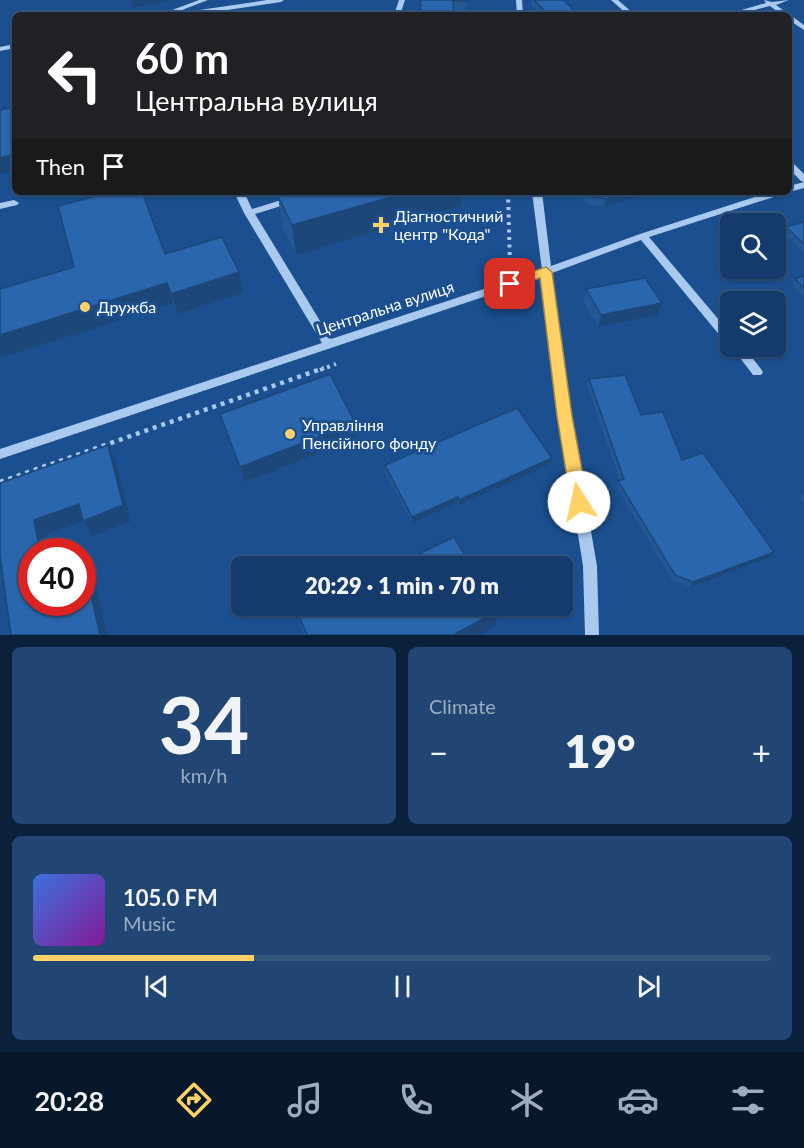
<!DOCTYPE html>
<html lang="en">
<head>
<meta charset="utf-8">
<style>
  body { margin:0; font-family:Lato,sans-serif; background:#214673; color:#f1f3f6; height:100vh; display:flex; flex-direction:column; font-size:22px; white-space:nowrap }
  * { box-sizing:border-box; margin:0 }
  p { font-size:20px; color:#9dadc1 }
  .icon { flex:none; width:33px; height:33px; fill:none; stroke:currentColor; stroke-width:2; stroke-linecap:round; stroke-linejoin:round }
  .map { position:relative; height:635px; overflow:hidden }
  .details { display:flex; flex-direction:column; gap:12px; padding:12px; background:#0b203b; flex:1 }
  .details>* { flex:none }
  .banner { position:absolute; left:12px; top:12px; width:780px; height:183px; border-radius:9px; box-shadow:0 2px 4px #0004,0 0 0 2px #33557e; background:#202124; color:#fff; overflow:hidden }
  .buttons { position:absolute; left:720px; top:213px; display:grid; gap:12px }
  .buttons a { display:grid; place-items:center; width:66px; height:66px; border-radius:9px; background:#143b6b; box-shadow:0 2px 4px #0004,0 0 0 2px #33557e; font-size:30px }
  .speed { position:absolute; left:18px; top:538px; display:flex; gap:12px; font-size:30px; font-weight:700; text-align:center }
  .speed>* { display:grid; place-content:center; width:78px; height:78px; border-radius:50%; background:#143b6b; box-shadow:0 2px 4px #0004,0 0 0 2px #33557e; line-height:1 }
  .speed .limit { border:9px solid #d22; background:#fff; color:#111 }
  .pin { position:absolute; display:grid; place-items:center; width:51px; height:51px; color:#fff; margin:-26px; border-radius:12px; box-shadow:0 3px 9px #0006 }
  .me { position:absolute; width:66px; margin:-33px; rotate:350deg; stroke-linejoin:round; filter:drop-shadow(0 0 4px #0008) }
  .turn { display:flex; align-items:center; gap:21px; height:126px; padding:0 24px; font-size:27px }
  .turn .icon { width:78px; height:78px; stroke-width:2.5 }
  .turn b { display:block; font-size:42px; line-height:51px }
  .then { display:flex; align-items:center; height:57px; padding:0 24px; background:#0003; gap:12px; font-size:22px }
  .big { font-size:45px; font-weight:800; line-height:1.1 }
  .details .widget { flex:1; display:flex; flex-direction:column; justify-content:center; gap:9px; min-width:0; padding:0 21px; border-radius:9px; background:#214673 }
  .details .dial { align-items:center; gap:0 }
  .dial b { font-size:78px; line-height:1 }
  .song { display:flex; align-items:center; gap:18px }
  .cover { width:72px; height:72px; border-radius:9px; background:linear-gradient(135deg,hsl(220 70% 55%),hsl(290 70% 35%)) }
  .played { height:6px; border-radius:3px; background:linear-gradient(90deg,#ffd166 30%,#33557e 30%) }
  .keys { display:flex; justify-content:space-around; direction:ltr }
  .heat { display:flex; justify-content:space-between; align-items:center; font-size:33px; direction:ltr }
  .details .tiles { flex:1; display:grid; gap:12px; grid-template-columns:1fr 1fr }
  .widget:last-child { grid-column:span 2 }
  .trip { position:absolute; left:231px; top:556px; width:342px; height:60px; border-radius:9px; background:#143b6b; box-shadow:0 2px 4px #0004,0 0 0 2px #33557e; font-weight:800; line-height:60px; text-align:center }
  .tab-bar { display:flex; height:96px; justify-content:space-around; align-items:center; background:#08182b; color:#9dadc1 }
  .tab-bar .icon { width:42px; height:42px }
  .tab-bar .current { color:#ffd166 }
  .tab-bar b { font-size:27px; color:#f1f3f6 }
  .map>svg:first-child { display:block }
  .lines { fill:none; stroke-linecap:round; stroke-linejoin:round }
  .path-far1 { stroke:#a9c9ee; stroke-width:4; stroke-dasharray:3 4.5; stroke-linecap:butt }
  .path { stroke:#a9c9ee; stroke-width:4.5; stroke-dasharray:4 5; stroke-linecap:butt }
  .minor { fill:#a9c9ee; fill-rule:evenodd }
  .wall { fill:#245895 }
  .shaded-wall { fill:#1d4779 }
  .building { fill:#2a66ad; stroke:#1d4779; stroke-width:1.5 }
  .route { fill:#ffd166; stroke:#a68842; stroke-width:1.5 }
  .poi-dot { fill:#ffd166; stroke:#1b4f8f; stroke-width:2 }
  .labels { text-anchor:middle; stroke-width:6; stroke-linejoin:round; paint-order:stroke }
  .poi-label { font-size:16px; fill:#fff; stroke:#1b4f8f; text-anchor:start }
  .street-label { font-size:16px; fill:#fff; stroke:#1b4f8f }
</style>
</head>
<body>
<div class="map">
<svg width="804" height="635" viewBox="0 0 804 635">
  <rect width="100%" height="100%" fill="#1b4f8f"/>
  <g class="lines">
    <g class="path-far1">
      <path d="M508 192 510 267"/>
      <path d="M320 370 336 364"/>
    </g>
    <path class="path" d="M0 482 324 368"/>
    <g class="minor">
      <path d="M199 0H208L169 15H159Z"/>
      <path d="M267 0H284L281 2 193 15H176L179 13Z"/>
      <path d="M399 0H405L400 15H394Z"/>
      <path d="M516 0H522L523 15H517Z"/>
      <path d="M611 0H618L635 15H628Z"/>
      <path d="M764 0 772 2 789 0 776 5 804 25V30L789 20V15H782L770 6 735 15H724L766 3Z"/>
      <path d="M15 44V48L0 51V47Z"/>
      <path d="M789 161 792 162 804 174V182L801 181 789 169Z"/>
      <path d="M804 182V188L789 192V186Z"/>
      <path d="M234 192H244L252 209 307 192H322L320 194 255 214 331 339 542 270 532 192H542L551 266 640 234 770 192H785L783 194 649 237 730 333V344L726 343 641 240 552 273 571 415 597 566 599 635H585L583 566 559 415 543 277 0 459V449L322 343 244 213Z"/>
      <path d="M14 200 19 203 17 205 0 209V203Z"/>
      <path d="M731 346H743L761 369 763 372 761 375H753Z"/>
    </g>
  </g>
  <g class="wall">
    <path d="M467 0 466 15H420L430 1Z"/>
    <path d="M532 0H563L579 15H541L531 5Z"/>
    <path d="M576 192H646V194L604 207 588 204Z"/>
    <path d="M278 196 461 206 296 255 282 226Z"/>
    <path d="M804 222V253L783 233 786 227Z"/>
    <path d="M165 254 239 272 244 293 178 314 173 303 0 358Z"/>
    <path d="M804 276V297L792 285 795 279Z"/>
    <path d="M586 289 662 303 658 315 598 327 583 301Z"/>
    <path d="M589 379 641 415 770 557 690 587 672 580 616 486 618 481 620 480 587 385Z"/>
    <path d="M220 414 355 423 356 439 245 482 225 430Z"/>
    <path d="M551 464 459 505 457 503 412 523 385 471V465Z"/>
    <path d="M804 492V503L800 498Z"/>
    <path d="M298 613 495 627 480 635H304L302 629Z"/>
  </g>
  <g class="shaded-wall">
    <path d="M131 0H173L133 8Z"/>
    <path d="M13 155 15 157V171L0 174V158Z"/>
    <path d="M409 192H462L461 206 296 255 292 225Z"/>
    <path d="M628 192H646V194L604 207 606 199Z"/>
    <path d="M239 272 244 293 178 314 171 294Z"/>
    <path d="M167 283 173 303 0 358V335Z"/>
    <path d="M662 303 658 315 598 327 601 315Z"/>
    <path d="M355 423 356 439 245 482 240 467Z"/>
    <path d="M108 445 116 461 131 521 92 536 83 521Z"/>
    <path d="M552 458 551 464 459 505V500Z"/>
    <path d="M458 497 457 503 412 523V517Z"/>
    <path d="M79 504 88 519 45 535 48 552H40L34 520Z"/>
    <path d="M774 552 770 557 690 587 693 582Z"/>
    <path d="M82 554 92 568 107 635H100Z"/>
    <path d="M498 611 495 627 480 635H453Z"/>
  </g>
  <g class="building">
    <path d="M421 0H467V1H453L454 15H420Z"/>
    <path d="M534 0H563L579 15H549Z"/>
    <path d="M154 11H175L177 15H156Z"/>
    <path d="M15 107V157L14 158 13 155 0 158V110Z"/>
    <path d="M112 192H142L165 254 222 237 239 272 171 294 167 283 0 335V289L74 267 58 206Z"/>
    <path d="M293 192H409L292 225 278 196Z"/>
    <path d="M585 192H628L606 199 589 196Z"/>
    <path d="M804 222V244L786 227Z"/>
    <path d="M804 276V288L795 279Z"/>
    <path d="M645 278 662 303 601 315 586 289Z"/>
    <path d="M330 374 355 423 240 467 220 414Z"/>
    <path d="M625 375 641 415 663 412 682 460 703 453 774 552 693 582 675 575 618 481 624 479 589 379Z"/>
    <path d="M517 408 552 458 459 500 458 497 412 517 385 465Z"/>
    <path d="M108 445 123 505 83 521 79 504 34 520 40 552H32V603H82V554L100 635H11L0 555V483Z"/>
    <path d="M454 537 472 567H392Z"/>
    <path d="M312 606H496L498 611 453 635H307L298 613Z"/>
  </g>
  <path class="route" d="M546 267 552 272 572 416 588 502 585 507 579 509 573 507 571 502 557 416 540 278 510 288 504 284 506 280Z"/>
  <g class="poi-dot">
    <path d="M378 216h6v6h6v6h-6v6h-6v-6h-6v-6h6z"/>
    <circle cx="85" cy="307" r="6"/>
    <circle cx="290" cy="434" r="6"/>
  </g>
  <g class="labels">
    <g class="poi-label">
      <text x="394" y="222">Діагностичний<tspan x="394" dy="18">центр "Кода"</tspan></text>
      <text x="97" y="313">Дружба</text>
      <text x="302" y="431">Управління<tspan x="302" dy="18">Пенсійного фонду</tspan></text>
    </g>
    <g class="street-label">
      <text transform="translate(385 308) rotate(-18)" y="6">Центральна вулиця</text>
    </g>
  </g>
</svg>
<div class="buttons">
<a><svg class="icon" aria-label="search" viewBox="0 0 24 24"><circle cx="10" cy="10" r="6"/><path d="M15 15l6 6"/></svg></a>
<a><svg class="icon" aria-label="layers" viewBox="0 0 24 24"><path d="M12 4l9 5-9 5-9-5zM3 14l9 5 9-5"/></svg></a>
</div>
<div class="speed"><div class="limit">40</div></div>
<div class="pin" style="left:510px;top:284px;background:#d93025"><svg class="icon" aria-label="arrive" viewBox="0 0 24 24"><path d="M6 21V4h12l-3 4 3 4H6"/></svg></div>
<svg class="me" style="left:579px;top:502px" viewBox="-20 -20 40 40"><circle r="19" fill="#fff"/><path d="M0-13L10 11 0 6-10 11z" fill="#ffd166"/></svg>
<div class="trip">20:29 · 1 min · 70 m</div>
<div class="banner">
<div class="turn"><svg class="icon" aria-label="left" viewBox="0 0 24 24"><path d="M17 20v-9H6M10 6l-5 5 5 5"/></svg><div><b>60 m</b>Центральна вулиця</div></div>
<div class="then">Then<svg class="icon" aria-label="arrive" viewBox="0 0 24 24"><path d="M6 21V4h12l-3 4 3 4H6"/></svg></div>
</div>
</div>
<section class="details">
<div class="tiles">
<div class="widget dial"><b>34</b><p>km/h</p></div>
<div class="widget"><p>Climate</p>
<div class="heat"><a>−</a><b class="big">19°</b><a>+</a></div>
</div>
<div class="widget">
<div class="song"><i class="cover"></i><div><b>105.0 FM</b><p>Music</p></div></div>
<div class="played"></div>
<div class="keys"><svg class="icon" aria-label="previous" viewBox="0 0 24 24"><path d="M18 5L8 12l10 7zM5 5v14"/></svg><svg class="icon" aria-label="pause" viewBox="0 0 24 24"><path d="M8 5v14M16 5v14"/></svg><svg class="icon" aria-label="next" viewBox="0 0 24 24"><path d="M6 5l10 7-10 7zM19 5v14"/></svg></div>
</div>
</div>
</section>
<nav class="tab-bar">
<b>20:28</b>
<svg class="icon current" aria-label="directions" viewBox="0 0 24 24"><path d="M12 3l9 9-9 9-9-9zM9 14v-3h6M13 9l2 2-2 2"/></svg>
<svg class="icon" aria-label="music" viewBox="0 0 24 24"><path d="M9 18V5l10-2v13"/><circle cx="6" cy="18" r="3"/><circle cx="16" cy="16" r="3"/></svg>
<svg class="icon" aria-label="phone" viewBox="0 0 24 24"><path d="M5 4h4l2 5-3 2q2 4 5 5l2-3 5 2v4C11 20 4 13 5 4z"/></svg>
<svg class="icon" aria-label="climate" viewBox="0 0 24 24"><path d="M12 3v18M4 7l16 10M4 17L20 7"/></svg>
<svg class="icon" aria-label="car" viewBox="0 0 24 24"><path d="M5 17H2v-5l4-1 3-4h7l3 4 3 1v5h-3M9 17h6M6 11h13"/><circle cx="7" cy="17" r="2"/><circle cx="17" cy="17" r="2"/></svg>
<svg class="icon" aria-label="filters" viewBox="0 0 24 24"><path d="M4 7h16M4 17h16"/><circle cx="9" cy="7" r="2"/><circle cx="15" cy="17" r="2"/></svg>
</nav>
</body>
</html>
